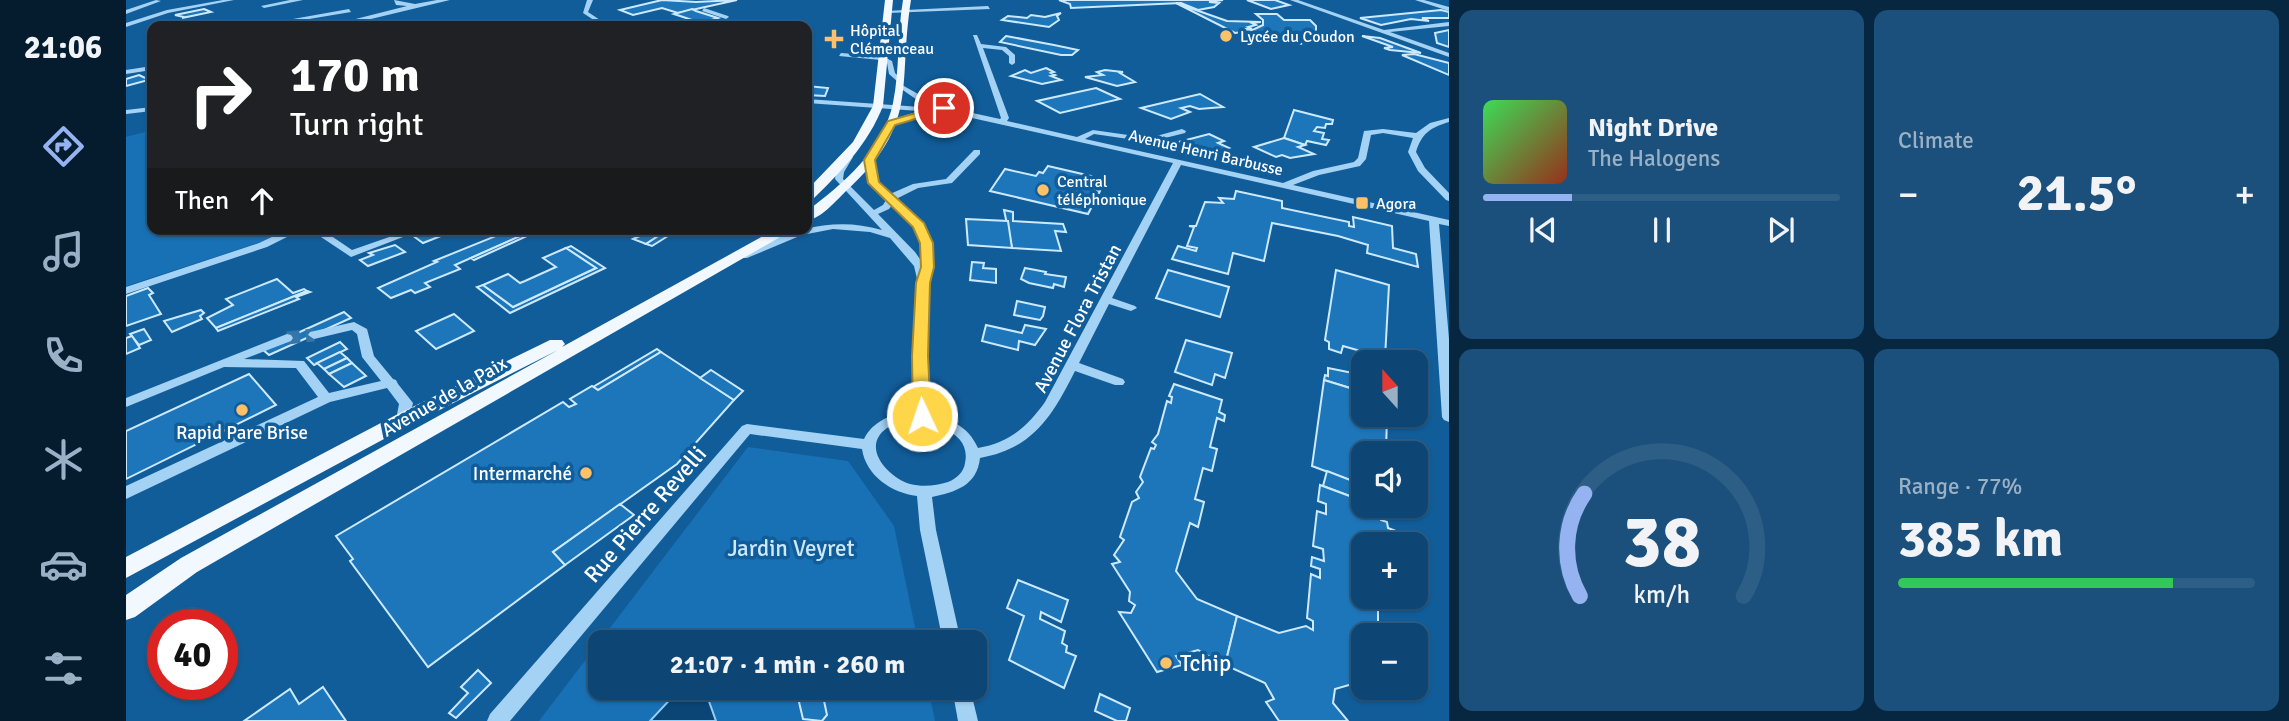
<!DOCTYPE html>
<html lang="en">
<head>
<meta charset="utf-8">
<style>
  body { margin:0; font-family:Signika,sans-serif; background:#1b507c; color:#f1f3f6; height:100vh; display:flex; flex-direction:column; font-size:26px; white-space:nowrap }
  * { box-sizing:border-box; margin:0 }
  p { font-size:23px; color:#9ab1c5 }
  .icon { flex:none; width:38px; height:38px; fill:none; stroke:currentColor; stroke-width:2; stroke-linecap:round; stroke-linejoin:round }
  .map { position:relative; flex:1; overflow:hidden }
  .side { display:flex; flex-direction:column; gap:10px; padding:10px; background:#072640; width:840px }
  .side>* { flex:none }
  .top-card { position:absolute; left:21px; top:21px; width:665px; height:214px; border-radius:14px; box-shadow:0 2px 5px #0004,0 0 0 2px #2d5e86; background:#202124; color:#fff; overflow:hidden }
  .needle { width:46px; rotate:339deg }
  .tools { position:absolute; left:1225px; top:350px; display:grid; gap:14px }
  .tools a { display:grid; place-items:center; width:77px; height:77px; border-radius:14px; background:#0d4674; box-shadow:0 2px 5px #0004,0 0 0 2px #2d5e86; font-size:35px }
  .speed { position:absolute; left:21px; top:609px; display:flex; gap:14px; font-size:35px; font-weight:700; text-align:center }
  .speed>* { display:grid; place-content:center; width:91px; height:91px; border-radius:50%; background:#0d4674; box-shadow:0 2px 5px #0004,0 0 0 2px #2d5e86; line-height:1 }
  .speed .limit { border:10px solid #d22; background:#fff; color:#111 }
  .pin { position:absolute; display:grid; place-items:center; width:60px; height:60px; color:#fff; margin:-30px; border:4px solid #fff; border-radius:50%; box-shadow:0 2px 7px #0007 }
  .me { position:absolute; width:77px; margin:-38px; rotate:357deg; stroke-linejoin:round; filter:drop-shadow(0 0 5px #0008) }
  .turn { display:flex; align-items:center; gap:24px; height:147px; padding:0 28px; font-size:32px }
  .turn .icon { width:91px; height:91px; stroke-width:2.5 }
  .turn b { display:block; font-size:49px; line-height:60px }
  .then { display:flex; align-items:center; height:66px; padding:0 28px; background:#0003; gap:14px; font-size:26px }
  .big { font-size:52px; font-weight:800; line-height:1.1 }
  .side .widget { flex:1; display:flex; flex-direction:column; justify-content:center; gap:10px; min-width:0; padding:0 24px; border-radius:14px; background:#1b507c }
  .side .dial { align-items:center; gap:0 }
  .dial svg { height:182px; overflow:visible; fill:none; stroke:#2d5e86; stroke-width:7; stroke-linecap:round; text-anchor:middle }
  .dial text { fill:#f1f3f6; stroke:none }
  .song { display:flex; align-items:center; gap:21px }
  .cover { width:84px; height:84px; border-radius:10px; background:linear-gradient(135deg,hsl(130 70% 55%),hsl(10 70% 35%)) }
  .played { height:7px; border-radius:4px; background:linear-gradient(90deg,#95b2f1 25%,#2d5e86 25%) }
  .keys { display:flex; justify-content:space-around; direction:ltr }
  .heat { display:flex; justify-content:space-between; align-items:center; font-size:38px; direction:ltr }
  .charge { height:10px; border-radius:5px; background:linear-gradient(90deg,#34c759 77%,#2d5e86 0) }
  .side .tiles { flex:1; display:grid; gap:10px; grid-template-columns:repeat(2,1fr) }
  .trip { position:absolute; left:462px; top:630px; width:399px; height:70px; border-radius:14px; background:#0d4674; box-shadow:0 2px 5px #0004,0 0 0 2px #2d5e86; font-weight:800; line-height:70px; text-align:center }
  main { display:flex; flex:1; min-height:0 }
  .tab-bar { display:flex; flex-direction:column; width:126px; justify-content:space-around; align-items:center; background:#051c2e; color:#9ab1c5 }
  .tab-bar .icon { width:49px; height:49px }
  .tab-bar .on { color:#95b2f1 }
  .tab-bar b { font-size:32px; color:#f1f3f6 }
  .map>svg:first-child { display:block }
  .green { fill:#1871b5 }
  .water { fill:#0a4576; stroke:#95cff8; stroke-width:2 }
  .building { fill:#1e76ba; stroke:#cce9fe; stroke-width:2 }
  .lines { fill:none; stroke-linecap:round; stroke-linejoin:round }
  .minor-tunnel { stroke:#3575a9; stroke-width:13; stroke-dasharray:13 6; stroke-linecap:butt }
  .minor { fill:#a4d2f4; fill-rule:evenodd }
  .major { fill:#f1f8ff; fill-rule:evenodd }
  .route { fill:#ffd54a; stroke:#a68a30; stroke-width:2 }
  .poi-dot { fill:#ffc167; stroke:#115d9a; stroke-width:2.5 }
  .labels { text-anchor:middle; stroke-width:7; stroke-linejoin:round; paint-order:stroke }
  .far-poi-label { font-size:16px; fill:#fff; stroke:#115d9a; text-anchor:start }
  .far-street-label { font-size:16px; fill:#fff; stroke:#115d9a }
  .street-label { font-size:19px; fill:#fff; stroke:#115d9a }
  .poi-label { font-size:19px; fill:#fff; stroke:#115d9a }
  .near-street-label { font-size:23px; fill:#fff; stroke:#115d9a }
  .near-park-label { font-size:23px; fill:#cce9fe; stroke:#115d9a }
  .near-poi-label { font-size:23px; fill:#fff; stroke:#115d9a; text-anchor:start }
</style>
</head>
<body>
<main>
<nav class="tab-bar">
<b>21:06</b>
<svg class="icon on" aria-label="directions" viewBox="0 0 24 24"><path d="M12 3l9 9-9 9-9-9zM9 14v-3h6M13 9l2 2-2 2"/></svg>
<svg class="icon" aria-label="music" viewBox="0 0 24 24"><path d="M9 18V5l10-2v13"/><circle cx="6" cy="18" r="3"/><circle cx="16" cy="16" r="3"/></svg>
<svg class="icon" aria-label="phone" viewBox="0 0 24 24"><path d="M5 4h4l2 5-3 2q2 4 5 5l2-3 5 2v4C11 20 4 13 5 4z"/></svg>
<svg class="icon" aria-label="climate" viewBox="0 0 24 24"><path d="M12 3v18M4 7l16 10M4 17L20 7"/></svg>
<svg class="icon" aria-label="car" viewBox="0 0 24 24"><path d="M5 17H2v-5l4-1 3-4h7l3 4 3 1v5h-3M9 17h6M6 11h13"/><circle cx="7" cy="17" r="2"/><circle cx="17" cy="17" r="2"/></svg>
<svg class="icon" aria-label="filters" viewBox="0 0 24 24"><path d="M4 7h16M4 17h16"/><circle cx="9" cy="7" r="2"/><circle cx="15" cy="17" r="2"/></svg>
</nav>
<div class="map">
<svg width="1323" height="721" viewBox="0 0 1323 721">
  <rect width="100%" height="100%" fill="#115d9a"/>
  <g class="green">
    <path d="M26 130V229H164L153 236 0 286V137Z"/>
    <path d="M622 447 722 461 768 526 792 642H474V688H802L809 721H413Z"/>
  </g>
  <path class="water" d="M562 688H569L580 693 590 721H524L550 693Z"/>
  <g class="building">
    <path d="M536 0 570 2 611 0 552 13 536 8 507 15 494 10Z"/>
    <path d="M933 0H1097L1083 2 1093 3 1088 7 1072 10 1055 3 945 8 944 4Z"/>
    <path d="M1121 0H1149L1163 5 1145 9Z"/>
    <path d="M1050 3 1101 21 1135 22 1126 23 1130 25 1122 27 1126 29H1121L1124 31 1109 33Z"/>
    <path d="M78 9 85 12 56 18 58 17 49 15Z"/>
    <path d="M566 9 570 11 592 18 575 23 548 14Z"/>
    <path d="M1315 10 1323 12V18H1296L1303 21 1285 19 1255 25 1234 18Z"/>
    <path d="M935 13 931 16 933 20 923 27 876 20 882 16 901 18 905 15 919 17Z"/>
    <path d="M1130 14H1151L1158 20H1184L1190 26V31L1187 36 1175 44 1151 36 1138 39 1120 33 1137 25V20Z"/>
    <path d="M1323 30V47L1311 43 1309 33Z"/>
    <path d="M880 36 928 45 952 50 946 55H935L874 42Z"/>
    <path d="M1236 36 1254 38 1295 53 1264 50 1258 48 1267 47Z"/>
    <path d="M1288 54 1323 63V75L1276 55Z"/>
    <path d="M920 68 928 72 925 73 929 75 925 76 935 80 916 84 885 76 899 70 905 73Z"/>
    <path d="M979 70 997 72 994 73 1009 82 991 86 959 77 977 75 971 72Z"/>
    <path d="M13 75 19 78 26 75V79L0 86V79Z"/>
    <path d="M681 86 702 88 699 96 681 95Z"/>
    <path d="M970 88 994 99 934 113 911 101Z"/>
    <path d="M1074 94 1097 107 1073 109 1064 106 1055 108 1064 112 1045 119 1015 108Z"/>
    <path d="M1168 110 1207 120 1206 124H1200L1199 128 1191 127 1188 131 1198 133 1196 139 1203 140 1200 145 1181 141 1179 145 1158 138Z"/>
    <path d="M1083 134 1098 141 1092 143 1103 148 1085 156 1049 143Z"/>
    <path d="M1158 138 1179 145 1172 147 1188 154 1164 158 1156 155 1150 157 1128 147Z"/>
    <path d="M922 166 965 176 962 183 957 182 954 187 974 191 962 214 864 191 879 169 910 176 913 172 917 173Z"/>
    <path d="M1110 191 1156 201V208L1223 222V226L1228 227 1227 217 1266 226 1267 248 1290 254 1292 267 1241 253 1242 245 1212 236 1146 223 1138 261 1107 253 1102 274 1046 259 1052 246 1070 251 1071 248 1061 246 1068 227 1063 226H1070L1079 202 1097 203 1093 198 1108 199Z"/>
    <path d="M878 210 887 212V221L937 224 940 232 929 231 935 251 886 248Z"/>
    <path d="M840 219 882 221 886 248 842 245Z"/>
    <path d="M301 229H321L325 232 297 243 286 235Z"/>
    <path d="M387 229H410L329 265 334 269 299 283 304 287 289 293 285 290 265 298 252 288 311 262 308 261Z"/>
    <path d="M410 229 414 230 348 260 345 258Z"/>
    <path d="M500 229H543L520 244 507 239 516 235Z"/>
    <path d="M543 229H553L526 246 520 244Z"/>
    <path d="M269 245 279 252 242 266 234 260 247 255 243 253Z"/>
    <path d="M445 246 479 268 384 313 351 287 357 285 387 307 470 268 440 248Z"/>
    <path d="M440 248 470 268 387 307 357 285 382 274 394 283 399 281 430 267 417 258Z"/>
    <path d="M846 262 858 263 857 268 870 269V283L844 280Z"/>
    <path d="M899 268 920 272 919 274 940 277 938 287 928 284 927 288 903 283 895 279Z"/>
    <path d="M1042 270 1103 287 1094 317 1030 298Z"/>
    <path d="M1210 270 1263 285 1259 358 1217 346 1215 353 1203 349V342L1199 340Z"/>
    <path d="M151 279 167 293 178 289 181 291 90 328 81 318 107 305 100 299Z"/>
    <path d="M22 288 27 293 23 295 35 314 0 326V296Z"/>
    <path d="M181 291 184 292 170 297 173 299 92 331 90 328Z"/>
    <path d="M891 301 919 307 917 316 914 320 888 315Z"/>
    <path d="M75 310 78 313 74 316 76 319 46 332 38 321Z"/>
    <path d="M218 312 225 318 143 355 136 349Z"/>
    <path d="M328 314 348 331 310 349 290 331Z"/>
    <path d="M860 325 896 333 899 325 920 329 909 345 893 341 892 350 856 341Z"/>
    <path d="M18 329 25 340 13 345 4 334Z"/>
    <path d="M6 336 14 348 0 354V338Z"/>
    <path d="M1060 340 1106 353 1099 378 1089 374 1086 385 1049 372Z"/>
    <path d="M214 342 221 349 188 365 181 358Z"/>
    <path d="M531 349 535 352 472 390 467 387Z"/>
    <path d="M214 352 221 358 198 369 191 363Z"/>
    <path d="M535 352 608 400 551 464 427 552 439 565 302 667 224 561 227 559 210 536 437 402 443 407 450 404 444 399 466 386 472 390Z"/>
    <path d="M221 358 226 363 203 374 198 369Z"/>
    <path d="M226 363 240 376 218 387 203 374Z"/>
    <path d="M1202 368 1237 375V392L1198 380 1199 375 1202 376Z"/>
    <path d="M585 370 617 391 608 400 574 378Z"/>
    <path d="M123 374 150 405 0 479V431Z"/>
    <path d="M1198 380 1237 392V415H1261L1260 453H1237V485L1186 466Z"/>
    <path d="M1048 384 1096 400 1093 412 1099 415 1098 421 1091 418 1084 447 1091 449 1086 471 1077 468 1069 499 1078 502 1072 527 1064 523 1050 571 1071 599 1111 616 1099 665 1072 650 1050 656 1056 665 1031 672 993 612 1005 613 1009 605 1003 601 1004 592 986 564 994 562 988 555 998 540 994 537 1006 502 1013 498 1010 492 1017 482 1014 477 1025 448 1028 449 1030 445 1026 442 1032 434 1041 401 1045 403 1046 397 1043 396Z"/>
    <path d="M1201 471 1237 485V501L1197 486Z"/>
    <path d="M1194 485 1237 501V506L1255 508V520L1261 522 1262 528 1275 533V541L1261 536V542L1256 541V544H1237V597H1265V606L1252 601V635H1237V681L1209 689 1207 703 1222 721H1153L1140 702 1148 699 1139 683 1099 665 1111 616 1153 633 1180 626 1187 630V621L1181 618 1185 574 1194 578V569L1185 566 1186 557 1198 561 1197 549 1187 546 1191 511 1200 514V504L1192 501Z"/>
    <path d="M494 504 508 515 439 565 427 552Z"/>
    <path d="M892 580 942 600 935 622 915 612 914 619 939 631 936 643 941 646 940 652 950 656 938 688 883 660 898 616 881 608Z"/>
    <path d="M352 670 365 683 330 718 323 713 342 693 335 687Z"/>
    <path d="M197 687 220 721H118L164 689 173 704Z"/>
    <path d="M684 690 697 696 701 715 696 721 677 719 673 702Z"/>
    <path d="M974 694 1004 708 1000 721H991L969 711Z"/>
  </g>
  <g class="lines">
    <path class="minor-tunnel" d="M161 338 188 335"/>
    <g class="minor">
      <path d="M30 0 35 1 0 14V10Z"/>
      <path d="M97 0H108L42 13 0 27V23L41 10Z"/>
      <path d="M164 0H177L138 8 135 6Z"/>
      <path d="M268 0 289 4 311 0H324L220 25 202 26 281 6 270 5Z"/>
      <path d="M461 0H467L462 12 483 26H477L457 13Z"/>
      <path d="M1164 0H1172L1258 30 1323 22V26L1264 32 1323 53V57Z"/>
      <path d="M1289 0H1298L1323 7V11Z"/>
      <path d="M862 6 864 9 762 13 759 11Z"/>
      <path d="M578 8 602 16 603 17 600 19 576 11Z"/>
      <path d="M223 9 225 12 171 21 163 26H157L167 19Z"/>
      <path d="M847 35H851L855 44 880 47 889 55V63L886 65 883 63V56L876 50 857 48 883 118 881 121 951 137 967 130 1023 138 1056 129 1060 131 1059 133 1023 142 968 134 959 139 1157 183 1187 171 1228 162 1232 158 1238 131 1257 129 1290 133 1304 123 1323 118V122C1304 128 1296 133 1290 152L1299 168 1323 193V201L1320 200 1292 171 1282 152 1287 138 1257 133 1245 135 1240 159 1234 166 1193 175 1167 185 1323 220V226L1313 224 1323 339V422L1318 420 1316 417 1303 221 1055 165 986 298 1009 306 1011 308 1005 311 983 304 953 363 997 379 999 382 997 385H989L949 371C927 415 907 449 854 458 851 486 829 492 806 497L810 530 835 642H817L794 530 791 496C766 493 740 476 736 449L624 434 384 721H361L364 714 616 426 621 424 738 439C746 421 770 411 789 412L788 356 792 283 788 266 764 238 744 232 707 229 676 235 621 258H613L612 256C620 250 631 246 641 242 679 226 715 218 756 230L709 179 710 172 720 155 727 157 718 172 717 179 748 210 757 205 760 200 744 183 740 158 747 160 752 182 764 194 787 184 820 179 848 150H854V154L826 183 792 188 770 199C783 212 798 222 804 240 809 257 803 272 802 288 801 330 801 372 803 414 825 419 842 426 852 448 883 443 901 427 919 402L1047 163 828 114 797 104 771 86 776 85 803 100 833 110 874 119 875 118ZM766 205C788 226 795 230 796 262L789 252 752 214 763 209ZM782 421C805 422 846 431 839 463 838 472 830 479 822 482 810 486 796 487 784 484 762 477 734 447 761 428 767 425 776 423 782 421Z"/>
      <path d="M715 53 756 56 766 61 769 73 777 81 772 82 763 74 761 63 755 60 713 56Z"/>
      <path d="M26 66V70L0 74V70Z"/>
      <path d="M681 99 809 108 813 110 809 112 796 111 797 115 765 125H762V121L793 111 681 103Z"/>
      <path d="M26 107V111L0 114V110Z"/>
      <path d="M163 229H177L141 247 0 294V287L133 243Z"/>
      <path d="M183 229H195L226 250 269 235 272 234 277 237 225 257Z"/>
      <path d="M228 322 241 329 248 356 267 379 270 380 272 384 287 403 282 423H272L270 420 273 404 261 388 204 402 0 499V486L192 397 170 368 98 367 0 407V398L161 334 165 335 167 338 165 341 118 359 178 361 203 393 255 381 236 357 231 334 226 330 188 339 182 335 184 332Z"/>
      <path d="M826 688H844L852 721H832Z"/>
    </g>
    <g class="major">
      <path d="M759 0H767L757 106C742 144 715 172 686 200L681 201V190L727 142 747 106Z"/>
      <path d="M777 0H785C771 88 795 123 719 192 709 202 695 218 681 221V211C718 183 757 150 767 103 774 69 771 34 777 0Z"/>
      <path d="M650 229H668L71 572 9 617 0 620V595L55 558 432 350 284 425 0 578V557L270 415 424 340H436L439 344 436 347Z"/>
    </g>
  </g>
  <path class="route" d="M818 105 836 112 831 115 809 113 769 125 749 160 753 182 798 223 807 243 808 267 804 283 802 356 805 416 796 422 787 416 786 356 790 283 795 267 794 243 787 227 742 183 738 160 762 121Z"/>
  <g class="poi-dot">
    <circle cx="1100" cy="36" r="7"/>
    <path d="M704.5 28.5h7v7h7v7h-7v7h-7v-7h-7v-7h7z"/>
    <circle cx="917" cy="190" r="7"/>
    <rect x="1229" y="196" width="14" height="14" rx="3.5"/>
    <circle cx="116" cy="410" r="7"/>
    <circle cx="460" cy="473" r="7"/>
    <circle cx="1040" cy="663" r="7"/>
  </g>
  <g class="labels">
    <g class="far-poi-label">
      <text x="724" y="36">Hôpital<tspan x="724" dy="18">Clémenceau</tspan></text>
      <text x="1114" y="42">Lycée du Coudon</text>
      <text x="931" y="187">Central<tspan x="931" dy="18">téléphonique</tspan></text>
      <text x="1250" y="209">Agora</text>
    </g>
    <g class="far-street-label">
      <text transform="translate(1080 152) rotate(13)" y="6">Avenue Henri Barbusse</text>
    </g>
    <g class="street-label">
      <text transform="translate(951 318) rotate(-62)" y="7">Avenue Flora Tristan</text>
      <text transform="translate(318 396) rotate(-30)" y="7">Avenue de la Paix</text>
    </g>
    <g class="poi-label">
      <text x="116" y="439">Rapid Pare Brise</text>
      <text x="446" y="480" text-anchor="end">Intermarché</text>
    </g>
    <g class="near-street-label">
      <text transform="translate(519 514) rotate(-49)" y="8">Rue Pierre Revelli</text>
    </g>
    <g class="near-park-label">
      <text x="665" y="556">Jardin Veyret</text>
    </g>
    <g class="near-poi-label">
      <text x="1054" y="671">Tchip</text>
    </g>
  </g>
</svg>
<div class="tools">
<a><svg class="needle" viewBox="-14 -14 28 28"><path d="M0-13l5 13h-10z" fill="#e53935"/><path d="M0 13l5-13h-10z" fill="#9ab1c5"/></svg></a>
<a><svg class="icon" aria-label="sound" viewBox="0 0 24 24"><path d="M4 9h4l5-4v14l-5-4H4zM17 9q2 3 0 6"/></svg></a>
<a>+</a>
<a>−</a>
</div>
<div class="speed"><div class="limit">40</div></div>
<div class="pin" style="left:818px;top:108px;background:#d93025"><svg class="icon" aria-label="arrive" viewBox="0 0 24 24"><path d="M6 21V4h12l-3 4 3 4H6"/></svg></div>
<svg class="me" style="left:796px;top:416px" viewBox="-20 -20 40 40"><circle r="17" fill="#ffd54a" stroke="#fff" stroke-width="3"/><path d="M0-11L8 9 0 5-8 9z" fill="#fff"/></svg>
<div class="trip">21:07 · 1 min · 260 m</div>
<div class="top-card">
<div class="turn"><svg class="icon" aria-label="right" viewBox="0 0 24 24"><path d="M7 20v-9h11M14 6l5 5-5 5"/></svg><div><b>170 m</b>Turn right</div></div>
<div class="then">Then<svg class="icon" aria-label="ahead" viewBox="0 0 24 24"><path d="M12 20V5M6 11l6-6 6 6"/></svg></div>
</div>
</div>
<section class="side">
<div class="tiles">
<div class="widget">
<div class="song"><i class="cover"></i><div><b>Night Drive</b><p>The Halogens</p></div></div>
<div class="played"></div>
<div class="keys"><svg class="icon" aria-label="previous" viewBox="0 0 24 24"><path d="M18 5L8 12l10 7zM5 5v14"/></svg><svg class="icon" aria-label="pause" viewBox="0 0 24 24"><path d="M8 5v14M16 5v14"/></svg><svg class="icon" aria-label="next" viewBox="0 0 24 24"><path d="M6 5l10 7-10 7zM19 5v14"/></svg></div>
</div>
<div class="widget"><p>Climate</p>
<div class="heat"><a>−</a><b class="big">21.5°</b><a>+</a></div>
</div>
<div class="widget dial"><svg viewBox="0 0 100 80">
<path d="M14 69A42 42 0 1 1 86 69"/>
<path d="M14 69A42 42 0 0 1 16 24" stroke="#95b2f1"/>
<text x="50" y="56" font-size="32" font-weight="700">38</text>
<text x="50" y="72" font-size="11">km/h</text>
</svg></div>
<div class="widget"><p>Range · 77%</p><b class="big">385 km</b><div class="charge"></div></div>
</div>
</section>
</main>
</body>
</html>
